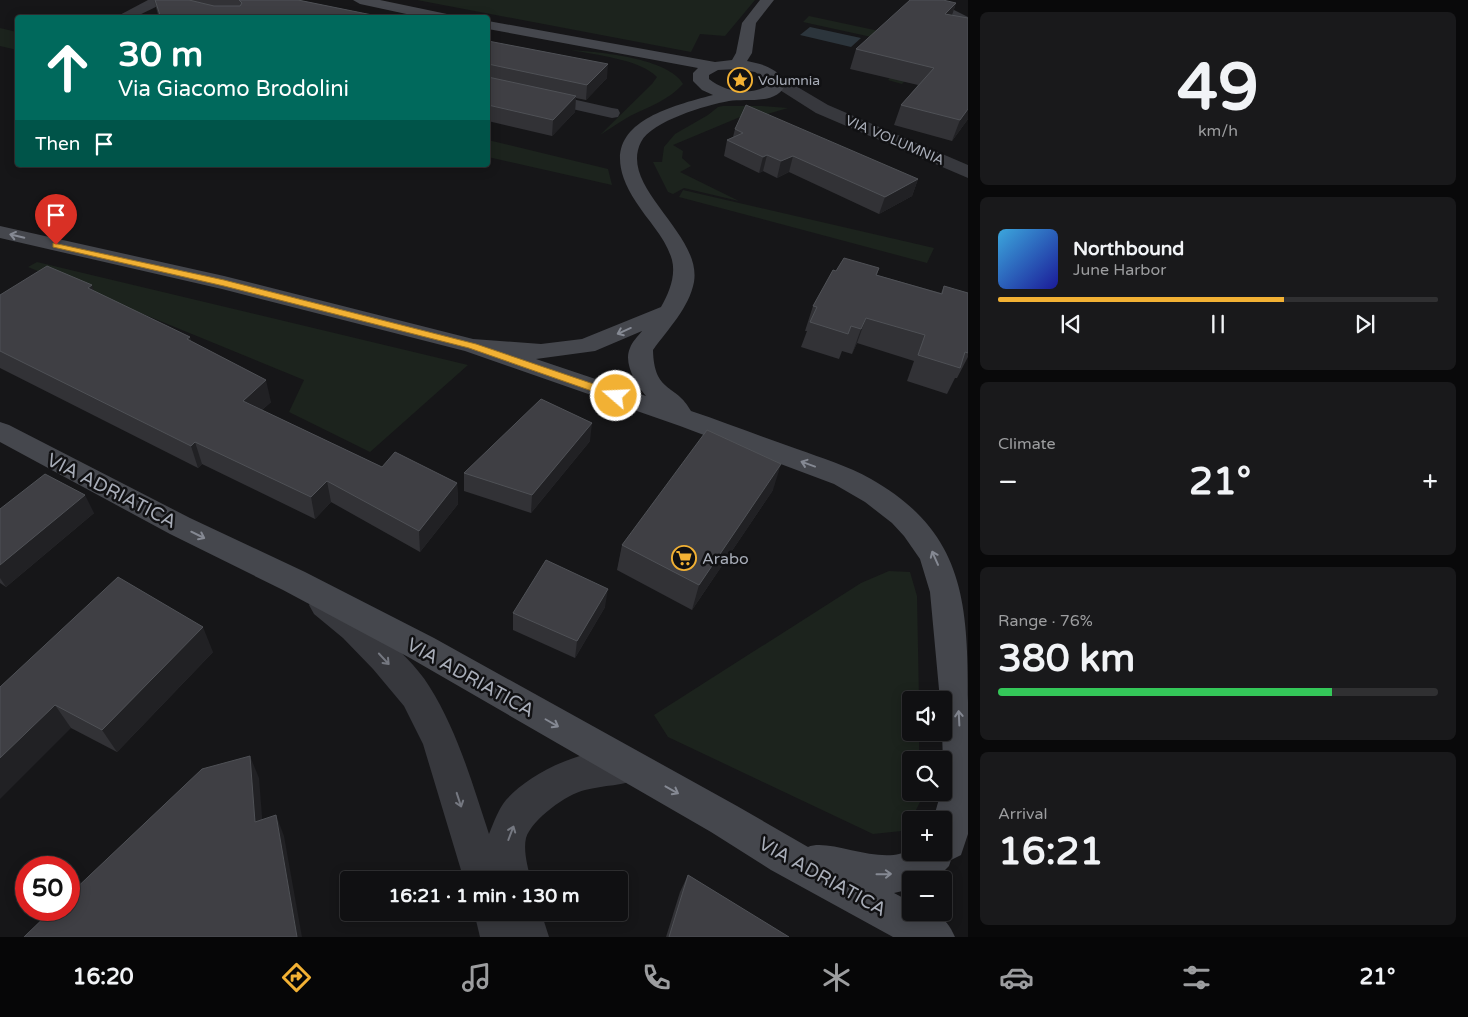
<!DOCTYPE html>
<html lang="en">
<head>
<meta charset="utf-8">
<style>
  body { margin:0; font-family:"Varela Round",sans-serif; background:#19191b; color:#f1f3f6; height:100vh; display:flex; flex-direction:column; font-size:19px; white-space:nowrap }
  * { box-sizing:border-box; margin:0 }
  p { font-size:16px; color:#9c9d9f }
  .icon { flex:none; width:28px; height:28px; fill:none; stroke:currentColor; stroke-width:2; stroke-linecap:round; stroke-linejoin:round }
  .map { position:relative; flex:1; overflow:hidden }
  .details { display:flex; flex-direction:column; gap:12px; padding:12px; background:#09090a; width:500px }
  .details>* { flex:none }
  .guide { position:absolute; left:15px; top:15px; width:475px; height:152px; border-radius:5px; box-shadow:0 2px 12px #0003,0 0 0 1px #303032; background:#00695c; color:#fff; overflow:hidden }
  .fabs { position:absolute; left:902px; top:691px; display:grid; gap:10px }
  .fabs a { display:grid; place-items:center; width:50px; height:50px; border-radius:5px; background:#101012; box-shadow:0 2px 12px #0003,0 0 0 1px #303032; font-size:25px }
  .speed { position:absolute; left:15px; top:856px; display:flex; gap:10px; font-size:25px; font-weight:700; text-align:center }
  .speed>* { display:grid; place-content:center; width:65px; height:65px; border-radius:50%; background:#101012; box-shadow:0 2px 12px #0003,0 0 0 1px #303032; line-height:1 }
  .speed .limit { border:8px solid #d22; background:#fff; color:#111 }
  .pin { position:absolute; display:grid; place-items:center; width:42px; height:42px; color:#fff; margin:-51px -21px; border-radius:50% 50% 50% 0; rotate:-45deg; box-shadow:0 0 5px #0007 }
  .pin .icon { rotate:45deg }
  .me { position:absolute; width:55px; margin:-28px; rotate:289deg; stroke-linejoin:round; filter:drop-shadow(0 0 4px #0008) }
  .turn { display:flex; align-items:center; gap:18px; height:105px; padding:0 20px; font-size:22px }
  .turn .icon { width:65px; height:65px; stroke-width:2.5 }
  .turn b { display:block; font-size:35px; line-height:42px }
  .then { display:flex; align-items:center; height:48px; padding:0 20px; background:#0003; gap:10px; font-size:19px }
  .big { font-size:38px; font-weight:700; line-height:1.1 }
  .details .tile { flex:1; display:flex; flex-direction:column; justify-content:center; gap:8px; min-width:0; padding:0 18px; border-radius:8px; background:#19191b }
  .details .dial { align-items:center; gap:0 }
  .dial b { font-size:65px; line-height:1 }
  .song { display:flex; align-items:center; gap:15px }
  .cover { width:60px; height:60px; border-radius:8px; background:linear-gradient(135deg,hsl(200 70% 55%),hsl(240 70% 35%)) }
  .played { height:5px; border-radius:2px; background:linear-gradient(90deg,#f2b134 65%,#303032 65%) }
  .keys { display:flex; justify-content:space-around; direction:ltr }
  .heat { display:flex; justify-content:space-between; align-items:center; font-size:28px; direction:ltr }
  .charge { height:8px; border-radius:4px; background:linear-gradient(90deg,#34c759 76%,#303032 0) }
  .trip { position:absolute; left:340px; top:871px; width:288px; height:50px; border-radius:5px; background:#101012; box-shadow:0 2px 12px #0003,0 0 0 1px #303032; font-weight:700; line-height:50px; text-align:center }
  .menu { display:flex; height:80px; justify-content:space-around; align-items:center; background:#060607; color:#9c9d9f }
  .menu .icon { width:35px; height:35px }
  .menu .current { color:#f2b134 }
  .menu b { font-size:22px; color:#f1f3f6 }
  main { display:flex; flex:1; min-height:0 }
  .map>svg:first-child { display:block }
  .green { fill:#1c231d }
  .water { fill:#2c353c }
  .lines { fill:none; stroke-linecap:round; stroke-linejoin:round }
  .street { fill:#37383d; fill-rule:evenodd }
  .secondary { fill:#45474d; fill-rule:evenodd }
  .wall { fill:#323236 }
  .shaded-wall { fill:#212124 }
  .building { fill:#3f3f44; stroke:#4f5156 }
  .oneway { stroke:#858993 }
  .oneway2 { stroke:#757881 }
  .route { fill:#f2b134; stroke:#9d7322 }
  .labels { text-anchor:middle; stroke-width:5; stroke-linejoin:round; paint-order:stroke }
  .far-poi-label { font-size:14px; fill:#a8adb8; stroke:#111113; text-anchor:start }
  .far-street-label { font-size:14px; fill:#a8adb8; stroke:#111113 }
  .poi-label { font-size:16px; fill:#a8adb8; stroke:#111113; text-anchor:start }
  .near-street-label { font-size:19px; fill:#a8adb8; stroke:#111113 }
</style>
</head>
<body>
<main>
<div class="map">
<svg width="968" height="937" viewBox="0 0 968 937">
  <rect width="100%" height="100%" fill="#161618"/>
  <g class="green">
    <path d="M417 0H755L725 36 700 34 691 52Z"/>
    <path d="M809 16 907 37 940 41 902 84 888 80 901 65 876 38 803 22Z"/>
    <path d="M0 28 17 32V50L0 46Z"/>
    <path d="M571 50C599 52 669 58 683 84 669 100 648 107 630 116 619 122 610 129 600 135L652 84 657 77C640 59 595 55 571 50Z"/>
    <path d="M723 106H762L788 108 760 116 752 112 673 145 683 151 682 158 691 166 680 172 739 201 684 188 673 194 668 192 653 162H662L664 147 675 134 708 115 718 107Z"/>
    <path d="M488 140 608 169 612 185 488 157Z"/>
    <path d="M683 190 934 248 927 263 679 197Z"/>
    <path d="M37 262 468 365 370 452 289 412 304 380 28 267Z"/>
    <path d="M889 571 910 572 917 596 919 700H911V732L919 733V760H911V792L920 793V802L906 830H911L873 834 668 737 654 715 861 583Z"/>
  </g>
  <path class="water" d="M810 27 861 38 851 47 800 35Z"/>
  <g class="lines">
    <g class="street">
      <path d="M148 0H166L164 3 133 18H114Z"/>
      <path d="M916 0H934L968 17V26L918 3Z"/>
      <path d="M778 77 784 79 828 105 968 165V178L816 113 772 85 770 82 772 79Z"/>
      <path d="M488 80 612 108 618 109 620 113 618 117 612 118 488 90Z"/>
      <path d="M325 592C346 599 364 617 380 632 396 648 417 666 429 686 458 732 472 783 489 834 494 822 498 810 506 800 533 769 603 738 642 754L647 766 642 778C623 786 604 785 585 790 567 794 532 819 526 838 523 851 528 868 531 880H464L423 744 404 706 373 669 343 638 314 614 309 605 314 596Z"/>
      <path d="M474 912H541L549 937H480Z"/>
    </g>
    <g class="secondary">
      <path d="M353 0H380L447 14 454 18H425L360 4Z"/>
      <path d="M760 0H774L756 23 752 53 747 61C763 64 776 68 786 82 780 106 746 98 729 101 706 105 652 121 641 142 618 187 702 233 694 282 689 308 668 329 653 350 654 394 676 383 691 411 727 423 762 437 797 449 822 458 848 466 871 479 965 532 968 604 968 702 968 746 968 790 968 834L961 855 951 860 949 866 936 879 911 880V889L894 893 911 902V912C935 912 945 914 955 937H893L771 870 711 832 410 658 283 590 170 534 0 442V422L9 425 190 518 305 572 434 638 737 806 808 847C830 837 886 869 911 848V852H944V820H933L941 792H944L942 732H944V700H940L930 592 920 559 904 536 892 523 865 502 834 484 680 426 465 351 222 289 0 238V226L224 276 473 339 541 344 582 339 661 307C669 293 676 276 672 260 666 238 648 221 636 202 589 130 655 110 713 95L702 90 693 81V73L698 68 488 29V21L715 62 732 60 736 53 742 23ZM737 69 755 72 769 81 770 84C752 97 725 92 709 79V75L718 70ZM642 331C638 336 632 342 630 348 623 363 636 385 646 396L536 359 595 351Z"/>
    </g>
  </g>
  <g class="wall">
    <path d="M154 0H298L387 18H159Z"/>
    <path d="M956 3 952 15 968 119 952 141 894 125 901 105 918 85 850 69 856 49Z"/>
    <path d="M488 38 491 42 607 78 586 100 576 98 575 112 552 136 488 121Z"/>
    <path d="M735 129 918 179 912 196 879 214 789 172 777 178 763 171 759 173 724 156 727 140 733 137Z"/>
    <path d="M879 268 877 275 941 293 944 286 968 293V357L957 378H955L947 394 907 381 914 361 857 343 852 354 842 351 839 359 801 347 807 331H805L813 306 836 271Z"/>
    <path d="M94 291 192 342 271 402 262 410 382 467 457 483 458 504 420 552 331 502 315 519 202 464 198 468 0 368V295Z"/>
    <path d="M590 441 531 513 464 491V473Z"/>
    <path d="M773 490 692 610 617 570 622 545Z"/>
    <path d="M0 509 94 513 6 587 0 583Z"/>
    <path d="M605 607 575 658 513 630V613Z"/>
    <path d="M213 652 117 752 71 728 0 687Z"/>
    <path d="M688 875 789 937H666L680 892Z"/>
  </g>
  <g class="shaded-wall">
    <path d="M956 3 950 21 945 14Z"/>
    <path d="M608 64 607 78 586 100 587 85Z"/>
    <path d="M576 96 575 112 552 136 553 120Z"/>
    <path d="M968 109V119L952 141 960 120Z"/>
    <path d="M767 155 763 171 759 173 763 157Z"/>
    <path d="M793 156 789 172 777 178 781 161Z"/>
    <path d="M918 179 912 196 879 214 885 197Z"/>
    <path d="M92 285 100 307 88 288Z"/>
    <path d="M866 318 857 343 852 354 861 329Z"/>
    <path d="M190 337 197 358 187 339Z"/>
    <path d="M266 380 271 402 248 422 243 401Z"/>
    <path d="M592 423 590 441 531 513 532 495Z"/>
    <path d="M195 442 202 464 198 468 191 446Z"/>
    <path d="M781 464 773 490 692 610 699 585Z"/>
    <path d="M327 481 331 502 315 519 311 497Z"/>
    <path d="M457 483 458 504 420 552 419 531Z"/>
    <path d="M85 495 94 513 6 587 0 578V565Z"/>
    <path d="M608 589 605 607 575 658 577 641Z"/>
    <path d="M203 627 213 652 117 752 102 730Z"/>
    <path d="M55 705 71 728 0 799V758Z"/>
    <path d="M250 756 259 778 264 842 255 822Z"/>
    <path d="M276 815 284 836 302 937H297Z"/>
  </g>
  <g class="building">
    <path d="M155 0H189L214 6H240L242 3 239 0H298L387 18H161Z"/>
    <path d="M910 0H943L956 3 945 14 968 18V109L960 120 901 105 934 68 856 49Z"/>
    <path d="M488 38H491L488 41 608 64 587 85 488 64Z"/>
    <path d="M488 74V77L576 96 553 120 488 105Z"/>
    <path d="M746 105 918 179 885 197 793 156 781 161 767 155 763 157 727 140 743 133 735 129Z"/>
    <path d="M844 258 879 268 876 275 942 294 944 286 968 293V353L965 352 960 368 918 355 925 335 866 318 861 329 851 326 848 334 810 322 817 307 813 306 833 270 836 271Z"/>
    <path d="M47 266 92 285 88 288 190 337 187 339 266 380 243 401 382 467 395 452 457 483 419 531 327 481 311 497 195 442 191 446 0 351V295Z"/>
    <path d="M541 399 592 423 532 495 464 473Z"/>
    <path d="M707 430 781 464 699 585 622 545Z"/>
    <path d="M45 474 85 495 0 565V509Z"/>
    <path d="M546 560 608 589 577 641 513 613Z"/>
    <path d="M118 577 203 627 102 730 55 705 0 758V687Z"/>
    <path d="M250 756 255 822 276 815 297 937H24L52 910H69V895L202 769Z"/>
    <path d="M688 875 789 937H669Z"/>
  </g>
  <defs><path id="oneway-shaft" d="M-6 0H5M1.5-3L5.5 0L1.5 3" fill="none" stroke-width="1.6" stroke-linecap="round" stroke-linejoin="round" transform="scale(1.25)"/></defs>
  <g class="oneway">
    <use href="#oneway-shaft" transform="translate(17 236) rotate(-167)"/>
    <use href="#oneway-shaft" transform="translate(624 331) rotate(156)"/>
    <use href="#oneway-shaft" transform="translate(808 464) rotate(-160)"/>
    <use href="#oneway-shaft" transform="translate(198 535) rotate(26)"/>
    <use href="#oneway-shaft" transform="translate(935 558) rotate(-114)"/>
    <use href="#oneway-shaft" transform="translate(959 718) rotate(-93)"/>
    <use href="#oneway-shaft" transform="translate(552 723) rotate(30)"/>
    <use href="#oneway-shaft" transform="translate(672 790) rotate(29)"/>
    <use href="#oneway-shaft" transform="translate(884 874) rotate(-1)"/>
  </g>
  <g class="oneway2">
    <use href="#oneway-shaft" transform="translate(384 659) rotate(47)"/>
    <use href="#oneway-shaft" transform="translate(459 800) rotate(72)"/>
    <use href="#oneway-shaft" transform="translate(511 833) rotate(-69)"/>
  </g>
  <path class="route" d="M53 243 224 280 476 344 620 393 621 396 620 398H612L469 348 224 286 53 247Z"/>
  <defs>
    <symbol id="sight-ring" viewBox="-11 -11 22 22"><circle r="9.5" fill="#111113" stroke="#f2b134" stroke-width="1.5"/><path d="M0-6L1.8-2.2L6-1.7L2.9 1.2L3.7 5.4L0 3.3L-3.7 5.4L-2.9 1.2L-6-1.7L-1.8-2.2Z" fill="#f2b134"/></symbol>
    <symbol id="supermarket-ring" viewBox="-11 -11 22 22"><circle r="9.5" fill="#111113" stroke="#f2b134" stroke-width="1.5"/><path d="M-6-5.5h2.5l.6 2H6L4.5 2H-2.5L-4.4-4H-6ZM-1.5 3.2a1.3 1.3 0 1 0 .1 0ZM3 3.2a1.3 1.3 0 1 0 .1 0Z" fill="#f2b134"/></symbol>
  </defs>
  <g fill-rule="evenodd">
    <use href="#sight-ring" x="726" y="66" width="28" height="28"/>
    <use href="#supermarket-ring" x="670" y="544" width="28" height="28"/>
  </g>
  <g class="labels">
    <g class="far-poi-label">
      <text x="758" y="85">Volumnia</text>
    </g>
    <g class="far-street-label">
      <text transform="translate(895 140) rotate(23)" y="5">VIA VOLUMNIA</text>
    </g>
    <g class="poi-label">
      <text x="702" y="564">Arabo</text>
    </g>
    <g class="near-street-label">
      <text transform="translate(112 490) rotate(27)" y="7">VIA ADRIATICA</text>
      <text transform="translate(471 677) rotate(29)" y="7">VIA ADRIATICA</text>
      <text transform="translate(823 876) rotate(29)" y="7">VIA ADRIATICA</text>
    </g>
  </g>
</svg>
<div class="fabs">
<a><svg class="icon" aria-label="sound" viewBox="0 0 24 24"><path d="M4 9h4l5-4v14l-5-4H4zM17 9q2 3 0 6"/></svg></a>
<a><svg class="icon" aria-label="search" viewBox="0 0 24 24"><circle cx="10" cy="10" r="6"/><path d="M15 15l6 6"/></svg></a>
<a>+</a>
<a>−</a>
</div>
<div class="speed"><div class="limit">50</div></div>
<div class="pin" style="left:56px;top:245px;background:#d93025"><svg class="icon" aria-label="arrive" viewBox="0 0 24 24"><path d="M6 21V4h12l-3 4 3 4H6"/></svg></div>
<svg class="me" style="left:616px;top:396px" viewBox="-20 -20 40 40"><circle r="17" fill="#f2b134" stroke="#fff" stroke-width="3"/><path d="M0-11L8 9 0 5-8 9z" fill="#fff"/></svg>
<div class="trip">16:21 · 1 min · 130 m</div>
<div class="guide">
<div class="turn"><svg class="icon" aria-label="ahead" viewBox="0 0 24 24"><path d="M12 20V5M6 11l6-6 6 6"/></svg><div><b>30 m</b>Via Giacomo Brodolini</div></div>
<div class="then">Then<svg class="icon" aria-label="arrive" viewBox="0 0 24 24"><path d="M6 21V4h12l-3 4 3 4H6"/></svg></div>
</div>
</div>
<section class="details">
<div class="tile dial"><b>49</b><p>km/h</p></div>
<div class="tile">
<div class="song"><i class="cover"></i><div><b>Northbound</b><p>June Harbor</p></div></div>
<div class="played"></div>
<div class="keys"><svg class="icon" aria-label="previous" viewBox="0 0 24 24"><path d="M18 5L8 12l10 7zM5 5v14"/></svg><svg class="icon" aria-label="pause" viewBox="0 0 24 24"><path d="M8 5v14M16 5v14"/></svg><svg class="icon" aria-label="next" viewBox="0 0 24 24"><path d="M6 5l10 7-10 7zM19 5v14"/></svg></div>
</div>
<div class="tile"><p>Climate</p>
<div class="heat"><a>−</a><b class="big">21°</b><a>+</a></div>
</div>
<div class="tile"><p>Range · 76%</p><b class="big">380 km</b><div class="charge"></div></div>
<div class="tile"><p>Arrival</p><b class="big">16:21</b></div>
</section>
</main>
<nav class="menu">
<b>16:20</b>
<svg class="icon current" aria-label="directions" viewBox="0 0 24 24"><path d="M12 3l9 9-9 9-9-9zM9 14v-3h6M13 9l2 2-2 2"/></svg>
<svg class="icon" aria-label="music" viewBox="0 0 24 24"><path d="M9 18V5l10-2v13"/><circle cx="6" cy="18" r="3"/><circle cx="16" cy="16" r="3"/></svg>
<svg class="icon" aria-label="phone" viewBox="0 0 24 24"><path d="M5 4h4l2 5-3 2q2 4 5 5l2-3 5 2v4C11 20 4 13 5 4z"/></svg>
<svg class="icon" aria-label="climate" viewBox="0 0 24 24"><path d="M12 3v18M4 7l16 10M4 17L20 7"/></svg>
<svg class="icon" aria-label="car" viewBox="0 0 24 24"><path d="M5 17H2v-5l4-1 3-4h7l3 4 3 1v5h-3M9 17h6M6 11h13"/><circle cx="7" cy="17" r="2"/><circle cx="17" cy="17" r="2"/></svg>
<svg class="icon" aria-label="filters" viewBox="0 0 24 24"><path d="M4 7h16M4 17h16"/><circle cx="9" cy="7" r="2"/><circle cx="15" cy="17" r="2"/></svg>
<b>21°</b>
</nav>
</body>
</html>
